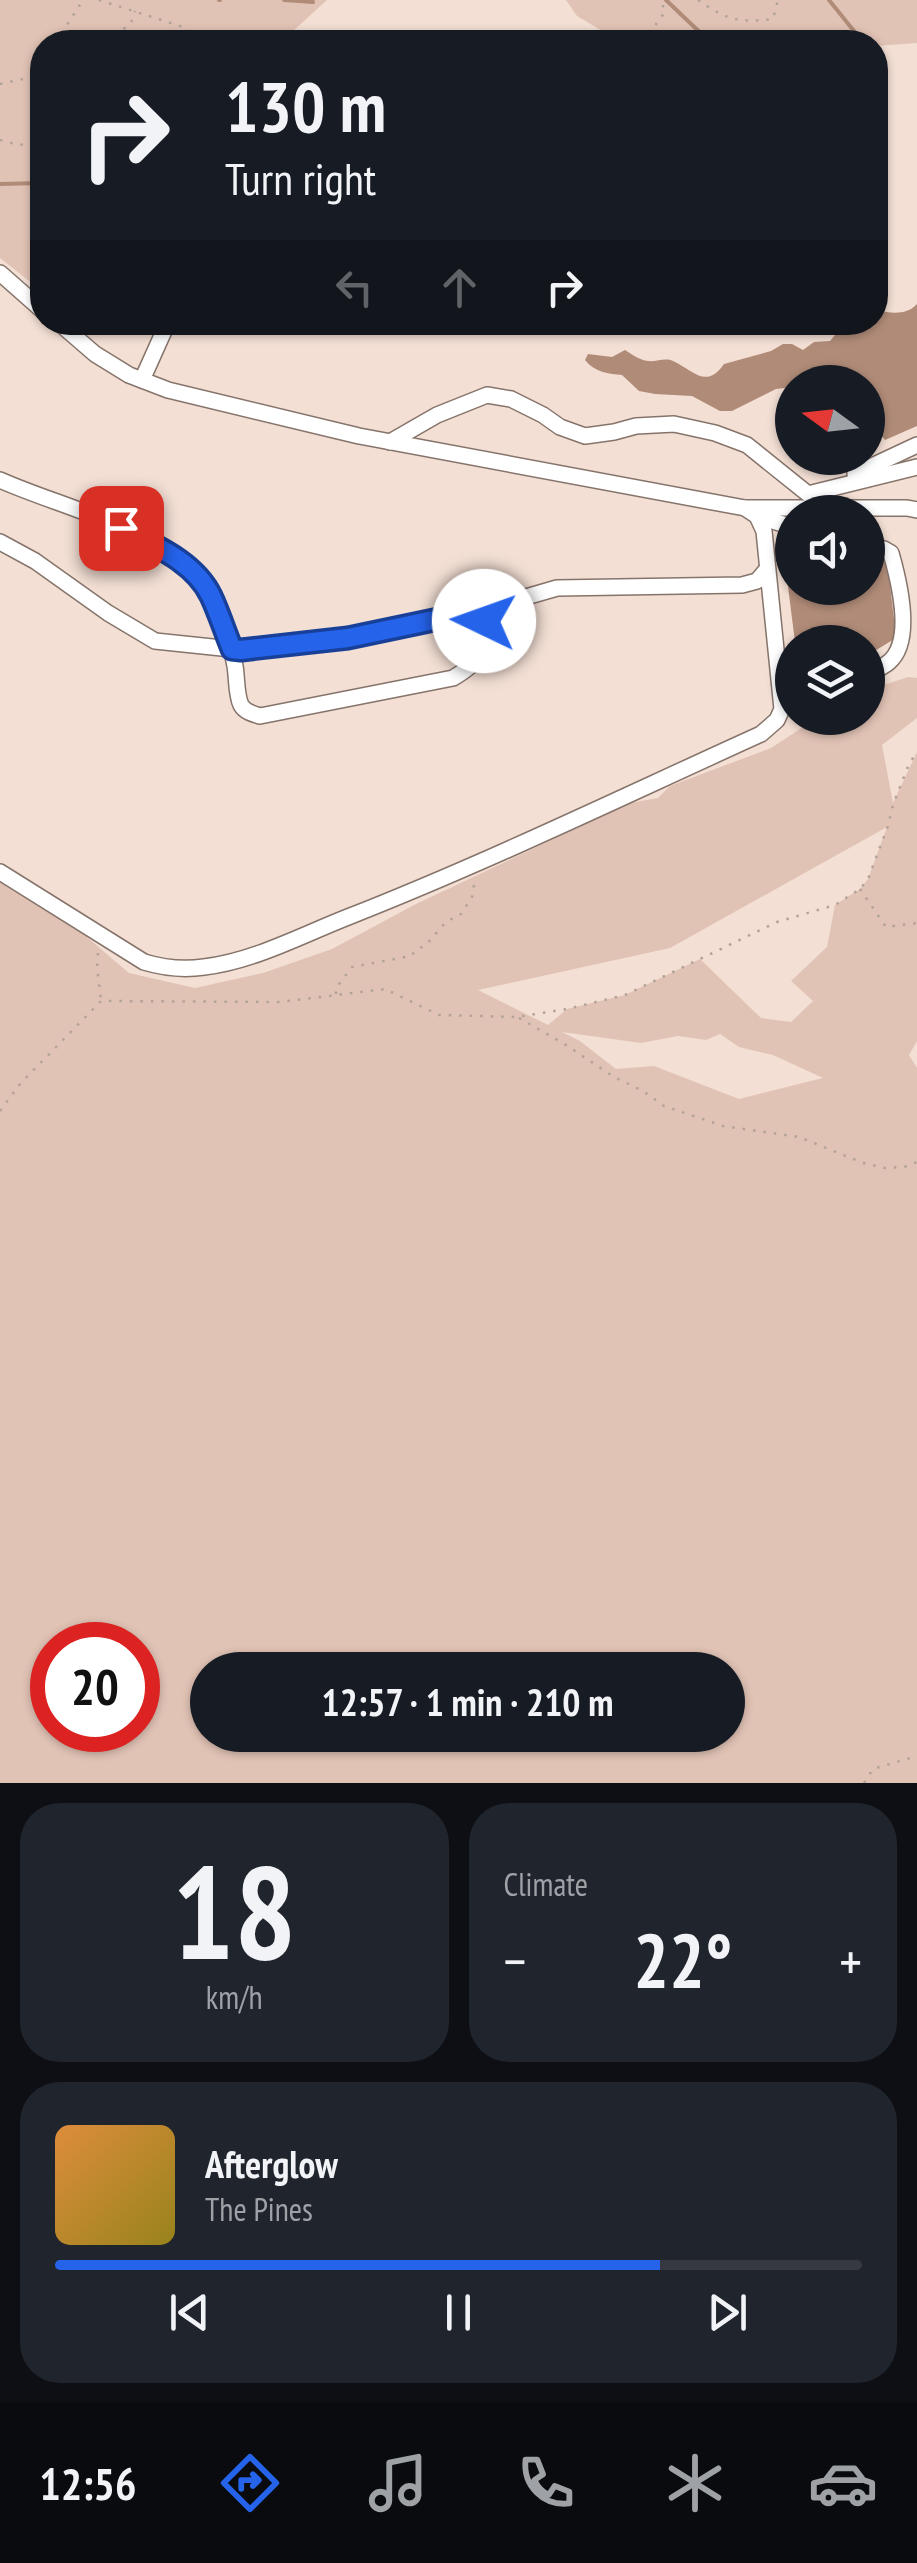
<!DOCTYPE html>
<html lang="en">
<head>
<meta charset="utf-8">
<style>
  body { margin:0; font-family:"PT Sans Narrow",sans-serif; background:#20242c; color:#f1f3f6; height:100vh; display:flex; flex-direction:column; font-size:38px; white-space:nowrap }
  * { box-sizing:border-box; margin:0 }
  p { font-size:32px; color:#9ea1a6 }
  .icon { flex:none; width:55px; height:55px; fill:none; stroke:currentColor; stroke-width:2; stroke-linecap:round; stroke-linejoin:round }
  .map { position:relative; height:1783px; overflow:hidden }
  .side { display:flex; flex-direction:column; gap:20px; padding:20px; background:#0d0f14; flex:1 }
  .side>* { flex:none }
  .guide { position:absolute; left:30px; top:30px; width:858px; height:305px; border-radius:40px; box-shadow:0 2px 8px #0004; background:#171b24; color:#f1f3f6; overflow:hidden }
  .needle { width:65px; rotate:285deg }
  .fabs { position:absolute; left:775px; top:365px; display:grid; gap:20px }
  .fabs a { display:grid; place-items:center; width:110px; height:110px; border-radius:50%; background:#171b24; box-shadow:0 2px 8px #0004; font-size:50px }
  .speed { position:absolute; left:30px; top:1622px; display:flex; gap:20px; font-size:50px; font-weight:700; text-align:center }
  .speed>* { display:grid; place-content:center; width:130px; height:130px; border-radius:50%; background:#171b24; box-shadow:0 2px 8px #0004; line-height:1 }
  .speed .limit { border:15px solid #d22; background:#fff; color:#111 }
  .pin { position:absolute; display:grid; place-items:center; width:85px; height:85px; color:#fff; margin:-42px; border-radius:20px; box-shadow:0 5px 15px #0006 }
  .me { position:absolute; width:110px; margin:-55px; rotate:273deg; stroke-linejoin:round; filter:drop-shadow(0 0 8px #0008) }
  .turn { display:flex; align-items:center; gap:35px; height:210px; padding:0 30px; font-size:45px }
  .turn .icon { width:130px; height:130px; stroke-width:2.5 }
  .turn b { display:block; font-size:70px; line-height:85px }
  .lanes { display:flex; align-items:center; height:95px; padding:0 30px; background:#0003; justify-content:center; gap:50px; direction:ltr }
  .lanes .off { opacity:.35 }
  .big { font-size:75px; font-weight:800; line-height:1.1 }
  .side .card { flex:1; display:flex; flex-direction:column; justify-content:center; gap:15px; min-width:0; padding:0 35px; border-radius:40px; background:#20242c }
  .side .dial { align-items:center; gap:0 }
  .dial b { font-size:130px; line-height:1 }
  .song { display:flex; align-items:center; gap:30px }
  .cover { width:120px; height:120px; border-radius:15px; background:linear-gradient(135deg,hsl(30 70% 55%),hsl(50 70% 35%)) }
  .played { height:10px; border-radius:5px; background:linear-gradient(90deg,#2563eb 75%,#363941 75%) }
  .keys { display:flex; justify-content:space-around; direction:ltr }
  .heat { display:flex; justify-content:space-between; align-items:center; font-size:55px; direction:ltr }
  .side .tiles { flex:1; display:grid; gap:20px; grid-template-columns:1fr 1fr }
  .card:last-child { grid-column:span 2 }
  .trip { position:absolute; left:190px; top:1652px; width:555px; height:100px; border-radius:50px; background:#171b24; box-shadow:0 2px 8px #0004; font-weight:800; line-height:100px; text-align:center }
  .tab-bar { display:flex; height:160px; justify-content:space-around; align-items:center; background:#090b0e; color:#9ea1a6 }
  .tab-bar .icon { width:70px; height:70px }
  .tab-bar .current { color:#2563eb }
  .tab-bar b { font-size:45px; color:#f1f3f6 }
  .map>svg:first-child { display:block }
  .green { fill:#e1c3b5; fill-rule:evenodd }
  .water { fill:#b08b78 }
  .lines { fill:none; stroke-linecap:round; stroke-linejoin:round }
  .stream { stroke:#b08b78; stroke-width:4 }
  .minor-casing { stroke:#86746b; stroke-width:18 }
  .path { stroke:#b3a29a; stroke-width:2.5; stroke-dasharray:2.5 8; stroke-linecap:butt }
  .minor { stroke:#fff; stroke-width:15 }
  .route-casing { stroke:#184099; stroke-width:25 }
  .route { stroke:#2563eb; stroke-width:18 }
</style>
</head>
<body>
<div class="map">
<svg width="917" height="1783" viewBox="0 0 917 1783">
  <rect width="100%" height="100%" fill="#f3dfd4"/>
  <g class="green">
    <path d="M0 0H327L293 31 286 42H42V291L0 258Z"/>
    <path d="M566 0H917V43L875 46V42H621L577 16Z"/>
    <path d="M908 677 917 678V718L882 745 893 803 917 752V1041L909 1055 917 1068V1783H0V879L82 933 129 973 195 988 263 973 332 949 416 904 630 803 658 798 670 786 771 748 817 718H868V690ZM887 827 868 879 860 889 835 905 827 947 791 981 813 1001 791 1022 761 1018 700 959 625 995 567 1009 548 1025 478 990 670 948ZM562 1032 641 1043 678 1036 706 1040 720 1034 739 1047 773 1055 823 1078 739 1099 654 1066 616 1069 580 1041ZM52 1645H138V1730H52ZM208 1670H728V1735H208Z"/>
  </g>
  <g class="water">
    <path d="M917 304V426L885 440 868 420V382H792V387L776 389 732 411H720L692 396 655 394 639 391 622 375C609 374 594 372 585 360L588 354 612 357 625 350C631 354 640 360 648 361 657 362 665 357 673 361 693 370 706 390 724 364L771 351 783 344H792L803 350 814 342 830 341 845 323 875 322V310C890 313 906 316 917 304Z"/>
    <path d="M782 539 792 541V588H868V555L887 558 896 638 868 655V642H795Z"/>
  </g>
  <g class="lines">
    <g class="stream">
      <path d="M219 0H220"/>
      <path d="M284 0 313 2"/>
      <path d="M666 0 710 42"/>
      <path d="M829 0 862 41 829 42"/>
      <path d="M0 184 42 183"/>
    </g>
    <defs>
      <g id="minor">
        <path d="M0 273 42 310"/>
        <path d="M142 380 168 322"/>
        <path d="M390 442 437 415 487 395 511 399 543 415 560 427 585 436 614 432 636 426 674 424 715 433 747 445 808 494 917 467"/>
        <path d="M855 474 917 445"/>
        <path d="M0 480C65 509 160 528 205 586 219 605 231 643 235 666 237 677 236 695 241 705 245 712 253 714 260 716L453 678C480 662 506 636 472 611"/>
        <path d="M745 508H907L917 510"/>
        <path d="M757 516 792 527"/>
        <path d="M0 542 35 561 108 613 155 641 241 650 348 638 488 608 557 588 742 585 757 581 767 569"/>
        <path d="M868 545 884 549 891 553C899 581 914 641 889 662 883 667 874 671 868 675"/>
        <path d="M0 872 144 962C164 968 184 970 204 967 254 961 302 935 348 917 488 862 624 796 761 734L777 720 782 709 764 531 757 516 745 508 359 436 168 390 129 375 95 354 58 322"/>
      </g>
    </defs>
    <use href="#minor" class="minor-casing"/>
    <g class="path">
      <path d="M99 0 180 26 207 40 206 42"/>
      <path d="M698 0C727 20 738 23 773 19L778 0"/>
      <path d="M56 42 83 0"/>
      <path d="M107 42 131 23 135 11"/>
      <path d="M643 42 665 12 661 0"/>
      <path d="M0 84 42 75"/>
      <path d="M0 140 19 145 42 142"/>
      <path d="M860 889 886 927 917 923"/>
      <path d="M98 953 97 967 101 1000"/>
      <path d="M336 994V988L352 967 411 956 417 949 425 946 446 922 461 914 472 897 475 879"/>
      <path d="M519 1018 566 1045 614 1077 643 1091 664 1106 723 1126 799 1137 863 1163 885 1168 904 1167 917 1162"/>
      <path d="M0 1111 20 1084 101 1001 280 1002 385 989 439 1015 517 1017 567 1009 625 995 777 922 835 905 860 889 868 879 888 826 893 805 909 764 917 752"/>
      <path d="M864 1783 873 1769 917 1756"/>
    </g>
    <use href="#minor" class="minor"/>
  </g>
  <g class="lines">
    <defs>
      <path id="route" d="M121 528C153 545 194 561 211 596 219 613 225 632 232 649L241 650 348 638 472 612 484 621"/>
    </defs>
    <use href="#route" class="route-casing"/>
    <use href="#route" class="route"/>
  </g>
</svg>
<div class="fabs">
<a><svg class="needle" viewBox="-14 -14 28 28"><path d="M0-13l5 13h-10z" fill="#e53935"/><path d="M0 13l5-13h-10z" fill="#9ea1a6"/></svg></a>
<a><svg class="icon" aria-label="sound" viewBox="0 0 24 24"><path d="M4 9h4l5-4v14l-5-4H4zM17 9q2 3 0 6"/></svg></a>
<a><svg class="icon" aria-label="layers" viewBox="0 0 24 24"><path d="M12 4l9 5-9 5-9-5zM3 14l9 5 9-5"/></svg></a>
</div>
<div class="speed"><div class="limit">20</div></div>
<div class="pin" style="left:121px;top:528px;background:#d93025"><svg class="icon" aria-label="arrive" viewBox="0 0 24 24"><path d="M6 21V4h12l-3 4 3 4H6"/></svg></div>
<svg class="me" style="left:484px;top:621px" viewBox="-20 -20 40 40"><circle r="19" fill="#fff"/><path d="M0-13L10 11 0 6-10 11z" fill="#2563eb"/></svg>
<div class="trip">12:57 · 1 min · 210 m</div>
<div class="guide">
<div class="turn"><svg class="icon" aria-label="right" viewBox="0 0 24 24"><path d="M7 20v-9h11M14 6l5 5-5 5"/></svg><div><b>130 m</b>Turn right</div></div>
<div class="lanes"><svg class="icon off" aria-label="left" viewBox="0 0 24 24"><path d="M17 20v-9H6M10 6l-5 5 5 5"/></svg><svg class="icon off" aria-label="ahead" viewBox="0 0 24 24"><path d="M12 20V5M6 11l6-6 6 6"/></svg><svg class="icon" aria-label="right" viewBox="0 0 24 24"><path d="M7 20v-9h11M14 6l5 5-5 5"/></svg></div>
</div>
</div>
<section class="side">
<div class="tiles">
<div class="card dial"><b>18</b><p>km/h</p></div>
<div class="card"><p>Climate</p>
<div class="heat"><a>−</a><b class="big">22°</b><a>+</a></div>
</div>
<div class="card">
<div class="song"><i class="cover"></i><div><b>Afterglow</b><p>The Pines</p></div></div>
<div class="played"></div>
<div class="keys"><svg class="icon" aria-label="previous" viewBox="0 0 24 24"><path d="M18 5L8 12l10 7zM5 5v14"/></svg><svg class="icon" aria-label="pause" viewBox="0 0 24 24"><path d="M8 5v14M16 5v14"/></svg><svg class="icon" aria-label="next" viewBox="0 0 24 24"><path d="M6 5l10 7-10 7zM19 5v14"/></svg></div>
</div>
</div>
</section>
<nav class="tab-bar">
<b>12:56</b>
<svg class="icon current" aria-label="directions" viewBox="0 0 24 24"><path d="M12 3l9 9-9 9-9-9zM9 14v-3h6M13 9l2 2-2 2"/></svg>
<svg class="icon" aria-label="music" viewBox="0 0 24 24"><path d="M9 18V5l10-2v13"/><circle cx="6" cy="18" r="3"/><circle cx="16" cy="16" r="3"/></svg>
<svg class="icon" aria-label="phone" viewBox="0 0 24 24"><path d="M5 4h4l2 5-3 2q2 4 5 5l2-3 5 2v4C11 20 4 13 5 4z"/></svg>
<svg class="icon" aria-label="climate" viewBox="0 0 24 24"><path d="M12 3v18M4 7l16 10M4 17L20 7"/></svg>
<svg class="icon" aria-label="car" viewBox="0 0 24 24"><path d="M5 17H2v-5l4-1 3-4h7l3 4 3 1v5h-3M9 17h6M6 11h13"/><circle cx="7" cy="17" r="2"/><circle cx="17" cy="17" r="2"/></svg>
</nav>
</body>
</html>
